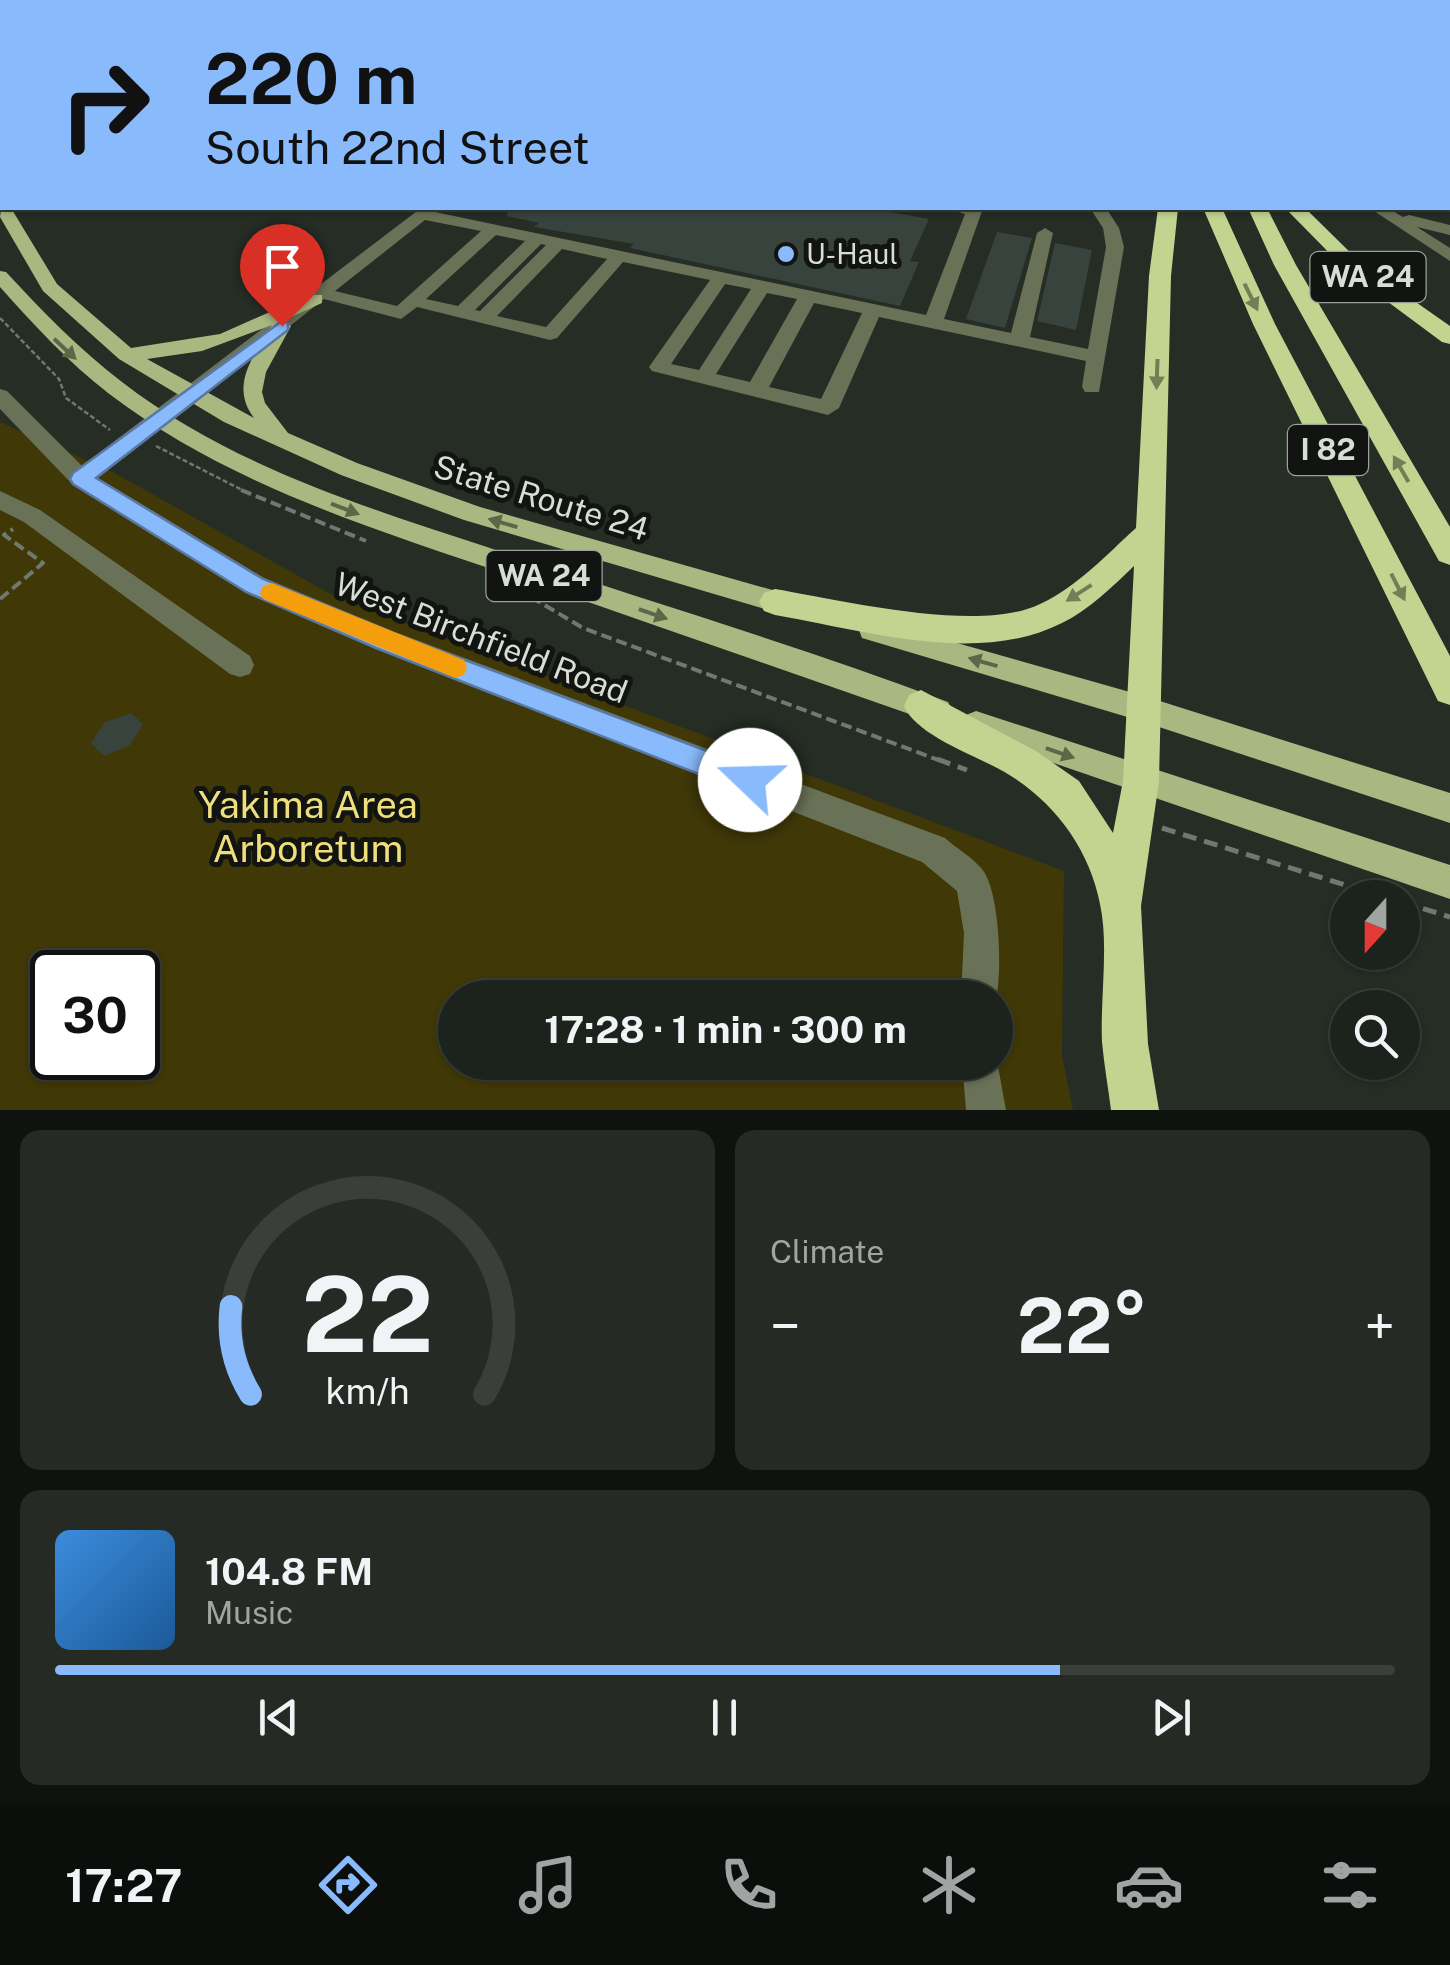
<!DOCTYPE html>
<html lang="en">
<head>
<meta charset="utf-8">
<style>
  body { margin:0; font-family:"Public Sans",sans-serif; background:#252a25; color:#f1f3f6; height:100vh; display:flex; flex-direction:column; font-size:38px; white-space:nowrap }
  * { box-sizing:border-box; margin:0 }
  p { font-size:32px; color:#a0a4a3 }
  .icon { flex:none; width:55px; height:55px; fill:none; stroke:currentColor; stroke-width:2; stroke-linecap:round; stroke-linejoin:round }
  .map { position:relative; height:1110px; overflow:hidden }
  .side { display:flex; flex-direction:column; gap:20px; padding:20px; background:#0f130f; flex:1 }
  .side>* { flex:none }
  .top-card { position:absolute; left:0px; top:0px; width:1450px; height:210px; box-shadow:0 2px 8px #0004,0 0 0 2px #3a3f3b; background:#89bafc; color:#111; overflow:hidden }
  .needle { width:65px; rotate:201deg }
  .tools { position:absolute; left:1330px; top:880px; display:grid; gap:20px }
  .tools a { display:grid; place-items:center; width:90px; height:90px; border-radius:50%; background:#1c221c; box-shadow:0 2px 8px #0004,0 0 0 2px #3a3f3b; font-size:50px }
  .speed { position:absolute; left:30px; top:950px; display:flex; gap:20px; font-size:50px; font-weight:700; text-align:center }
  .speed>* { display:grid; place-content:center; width:130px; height:130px; border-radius:50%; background:#1c221c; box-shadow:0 2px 8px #0004,0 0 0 2px #3a3f3b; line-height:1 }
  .speed .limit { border:5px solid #111; border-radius:15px; background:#fff; color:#111 }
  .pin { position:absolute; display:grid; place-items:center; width:85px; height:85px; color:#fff; margin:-102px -42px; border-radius:50% 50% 50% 0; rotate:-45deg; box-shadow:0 0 10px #0007 }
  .pin .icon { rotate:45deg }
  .me { position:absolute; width:110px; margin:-55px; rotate:291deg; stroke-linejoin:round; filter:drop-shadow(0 0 8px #0008) }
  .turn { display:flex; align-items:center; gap:35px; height:210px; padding:0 40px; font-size:45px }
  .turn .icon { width:130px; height:130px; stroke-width:2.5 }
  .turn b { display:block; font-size:70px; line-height:85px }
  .big { font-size:75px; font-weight:700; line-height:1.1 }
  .side .tile { flex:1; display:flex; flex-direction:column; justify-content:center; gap:15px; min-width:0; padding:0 35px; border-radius:20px; background:#252a25 }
  .side .dial { align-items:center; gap:0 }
  .dial svg { height:260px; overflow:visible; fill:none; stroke:#3a3f3b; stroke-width:7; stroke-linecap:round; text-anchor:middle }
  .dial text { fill:#f1f3f6; stroke:none }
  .song { display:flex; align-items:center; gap:30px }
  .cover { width:120px; height:120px; border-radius:15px; background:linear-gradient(135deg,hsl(210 70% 55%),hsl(210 70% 35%)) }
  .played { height:10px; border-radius:5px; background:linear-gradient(90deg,#89bafc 75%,#3a3f3b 75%) }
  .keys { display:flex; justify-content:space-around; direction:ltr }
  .heat { display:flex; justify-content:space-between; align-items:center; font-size:55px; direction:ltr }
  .side .tiles { flex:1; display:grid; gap:20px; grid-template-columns:1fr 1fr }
  .tile:last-child { grid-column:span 2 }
  .trip { position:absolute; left:438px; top:980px; width:575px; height:100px; border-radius:50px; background:#1c221c; box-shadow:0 2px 8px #0004,0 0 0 2px #3a3f3b; font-weight:700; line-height:100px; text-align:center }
  .dock { display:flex; height:160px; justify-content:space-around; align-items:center; background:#0b0e0b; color:#a0a4a3 }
  .dock .icon { width:70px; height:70px }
  .dock .current { color:#89bafc }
  .dock b { font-size:45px; color:#f1f3f6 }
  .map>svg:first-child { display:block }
  .green { fill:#403807; fill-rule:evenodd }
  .building { fill:#38433e }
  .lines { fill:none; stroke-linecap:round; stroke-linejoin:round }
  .path-far2 { stroke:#717871; stroke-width:2.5; stroke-dasharray:5 2.5; stroke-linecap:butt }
  .path-far1 { stroke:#717871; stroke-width:4; stroke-dasharray:11 5; stroke-linecap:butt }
  .path { stroke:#717871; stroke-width:5; stroke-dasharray:14 8; stroke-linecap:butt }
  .minor { fill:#697156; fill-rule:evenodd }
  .major { fill:#a8b880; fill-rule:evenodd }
  .highway { fill:#c1d490; fill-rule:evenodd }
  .oneway { fill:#727e56 }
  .oneway2 { fill:#5c6648 }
  .route { fill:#89bafc; stroke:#5979a4; stroke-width:2.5 }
  .slow { fill:#f59e0b }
  .poi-dot { fill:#89bafc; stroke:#111410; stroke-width:4 }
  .labels { text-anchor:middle; stroke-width:10; stroke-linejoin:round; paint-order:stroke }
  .far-poi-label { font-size:28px; fill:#d8ddd8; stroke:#111410; text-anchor:start }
  .shield { fill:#111410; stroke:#9ca19c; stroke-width:2.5 }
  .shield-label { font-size:30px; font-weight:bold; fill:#d8ddd8 }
  .street-label { font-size:32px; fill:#d8ddd8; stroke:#111410 }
  .near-park-label { font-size:38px; fill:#f0de7b; stroke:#111410 }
</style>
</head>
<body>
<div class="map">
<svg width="1450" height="1110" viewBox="0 0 1450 1110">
  <rect width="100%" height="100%" fill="#252d25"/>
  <path class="green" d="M0 422 113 472 336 597 1064 871 1062 1055 1073 1110H0ZM52 972H138V1058H52ZM455 998H995V1062H455Z"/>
  <g class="building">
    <path d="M508 208H867L929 219 910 261 919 262 900 306 630 248 634 244 534 227 539 223 507 216Z"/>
    <path d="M997 232 1032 238 1005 328 966 319Z"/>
    <path d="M1055 243 1092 250 1076 330 1037 321Z"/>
    <path d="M131 713 143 724 130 745 104 756 91 743 105 722Z"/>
  </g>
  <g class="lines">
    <g class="path-far2">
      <path d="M6 2 14 0"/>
      <path d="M0 318 59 379 66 398 110 430"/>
      <path d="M156 446 246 492"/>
    </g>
    <g class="path-far1">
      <path d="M241 490 366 541"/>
      <path d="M531 597 583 628 944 762"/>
      <path d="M0 599 43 563 4 535 13 529"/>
    </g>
    <g class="path">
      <path d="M937 759 967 770"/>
      <path d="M1162 828 1387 898"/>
      <path d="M1402 902 1450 917"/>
    </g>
    <g class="minor">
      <path d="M558 0H583L584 2H560Z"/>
      <path d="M985 0H1015L1016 2H987Z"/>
      <path d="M1091 0H1105L1106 2H1093Z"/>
      <path d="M1131 0H1142L1143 2H1132Z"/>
      <path d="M1250 0H1260L1261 2H1251Z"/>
      <rect x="1448" y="127" width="2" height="8"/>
      <path d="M421 208H438L435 212 926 315 965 214 946 208H979L982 211 944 319 1011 333 1037 233 1045 228 1053 233 1030 337 1088 349 1106 247 1103 228 1090 208H1106L1119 228 1124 247 1099 392H1085L1082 387 1086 361 879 317 839 408 828 415 652 371 649 367 710 280 623 262 557 338 550 340 417 307 401 319 324 299 98 478 264 578 395 632 945 838C956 848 972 857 982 869 1000 890 1003 977 995 1003V998H961L964 933 957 891 922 862 375 648 246 592 73 485 0 409V389L7 391 82 466ZM425 220 481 231 397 306 335 291ZM496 235 525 241 458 306 426 299ZM541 244 546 245 480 311 475 310ZM562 249 607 259 546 327 497 316ZM725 284 751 289 699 370 671 364ZM767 293 797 299 750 382 716 374ZM814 303 862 313 821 399 769 387Z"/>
      <path d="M1388 208 1403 217 1409 215 1450 225V235L1417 227 1450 248V261L1371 209Z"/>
      <path d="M0 491 40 510 250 656 254 665 250 674 240 677 230 674 24 522 0 510Z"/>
      <path d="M995 1050 1006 1110H966L962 1062H995Z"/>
    </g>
    <g class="major">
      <path d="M2 71V82L0 83V72Z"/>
      <path d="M2 203V208H11L57 284 131 348 220 334 308 295H322V303L282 321 291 326 266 372 262 392 265 403 288 433 357 463 480 507 804 599 808 607 804 615 795 618 464 520 341 475 224 422 119 359 43 291 0 217ZM272 325C254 356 229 385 254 418L147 359 202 351Z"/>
      <path d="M0 271 6 272C43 312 79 349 122 382 228 464 361 506 487 547 640 599 797 645 948 702L953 711 948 720 938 724C809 679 680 634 551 589 400 537 237 492 108 393 68 362 34 325 0 287Z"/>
      <path d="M872 619 1144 696 1450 793V823L1144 722 862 638 859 630 862 622Z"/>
      <path d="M976 711 1450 865V899L966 733 961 724 966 715Z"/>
    </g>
    <g class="highway">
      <rect x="1163" y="0" width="12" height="2"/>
      <path d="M1199 0H1211L1212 2H1200Z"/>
      <path d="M1158 208H1178L1171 276 1159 781 1141 906 1148 1044 1159 1110H1111C1108 1087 1104 1064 1102 1042 1100 999 1109 945 1100 904 1090 851 1056 804 1011 776 982 757 918 738 904 706L909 695 921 690 1036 751 1079 781 1113 833 1123 781 1134 566C1112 587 1089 610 1062 623 977 666 863 630 775 615L764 611 759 602 764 593 775 589C841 600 980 634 1040 604 1077 587 1106 555 1136 528L1149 276Z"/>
      <path d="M1203 208H1222L1275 324 1450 656V705L1438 701 1253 324Z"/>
      <path d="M1248 208H1267L1296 265 1450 527V565L1439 561 1274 265Z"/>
      <path d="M1285 208H1305L1363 265 1450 326V344L1442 342 1349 273Z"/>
    </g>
  </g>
  <defs><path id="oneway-solid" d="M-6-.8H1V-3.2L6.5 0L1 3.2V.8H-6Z" transform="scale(2.5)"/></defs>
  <g class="oneway">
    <use href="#oneway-solid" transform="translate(1251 297) rotate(64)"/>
    <use href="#oneway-solid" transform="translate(1157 374) rotate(92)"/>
    <use href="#oneway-solid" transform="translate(1401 469) rotate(-120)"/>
    <use href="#oneway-solid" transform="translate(1398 587) rotate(63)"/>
    <use href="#oneway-solid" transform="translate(1079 593) rotate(147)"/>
  </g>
  <g class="oneway2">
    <use href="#oneway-solid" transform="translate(65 349) rotate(43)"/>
    <use href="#oneway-solid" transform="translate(345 509) rotate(21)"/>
    <use href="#oneway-solid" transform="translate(503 523) rotate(-164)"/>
    <use href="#oneway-solid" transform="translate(653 614) rotate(19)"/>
    <use href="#oneway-solid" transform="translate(983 662) rotate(-164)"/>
    <use href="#oneway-solid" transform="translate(1060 753) rotate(19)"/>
  </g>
  <path class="route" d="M282 321 288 323V330L96 478 263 579 393 633 760 771 764 780 760 790 750 794 376 648 246 592 73 484 70 479 73 473Z"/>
  <path class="slow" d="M272 583 464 660 467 667 464 675 455 678 263 599 260 593 263 586Z"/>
  <circle class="poi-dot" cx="786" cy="254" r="10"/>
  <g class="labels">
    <g class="far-poi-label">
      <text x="806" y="264">U-Haul</text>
    </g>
    <g class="shield">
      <rect x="1310.5" y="252" width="115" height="50" rx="8"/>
      <rect x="1288" y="425" width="80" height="50" rx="8"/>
      <rect x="486.5" y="551" width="115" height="50" rx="8"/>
    </g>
    <g class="shield-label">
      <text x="1368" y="287">WA 24</text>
      <text x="1328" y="460">I 82</text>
      <text x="544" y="586">WA 24</text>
    </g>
    <g class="street-label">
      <text transform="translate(541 498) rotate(17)" y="11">State Route 24</text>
      <text transform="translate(481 638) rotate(21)" y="11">West Birchfield Road</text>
    </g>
    <g class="near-park-label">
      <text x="308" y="818">Yakima Area<tspan x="308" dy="44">Arboretum</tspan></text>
    </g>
  </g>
</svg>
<div class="tools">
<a><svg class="needle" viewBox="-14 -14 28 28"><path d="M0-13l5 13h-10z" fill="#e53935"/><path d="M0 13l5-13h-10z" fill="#a0a4a3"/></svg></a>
<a><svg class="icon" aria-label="search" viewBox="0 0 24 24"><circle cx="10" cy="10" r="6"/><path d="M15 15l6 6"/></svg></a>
</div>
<div class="speed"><div class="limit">30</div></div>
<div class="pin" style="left:282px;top:326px;background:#d93025"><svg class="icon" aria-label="arrive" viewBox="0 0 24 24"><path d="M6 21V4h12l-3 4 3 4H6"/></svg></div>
<svg class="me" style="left:750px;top:780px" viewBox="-20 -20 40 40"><circle r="19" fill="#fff"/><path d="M0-13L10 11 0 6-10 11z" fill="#89bafc"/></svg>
<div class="trip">17:28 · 1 min · 300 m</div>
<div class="top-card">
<div class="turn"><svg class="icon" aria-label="right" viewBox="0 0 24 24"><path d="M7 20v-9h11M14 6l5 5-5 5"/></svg><div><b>220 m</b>South 22nd Street</div></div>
</div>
</div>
<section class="side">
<div class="tiles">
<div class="tile dial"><svg viewBox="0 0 100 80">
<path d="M14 69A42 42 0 1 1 86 69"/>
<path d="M14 69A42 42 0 0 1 8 42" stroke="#89bafc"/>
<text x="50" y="56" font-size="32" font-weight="700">22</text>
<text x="50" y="72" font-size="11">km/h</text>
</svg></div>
<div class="tile"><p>Climate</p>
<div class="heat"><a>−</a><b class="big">22°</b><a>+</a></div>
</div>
<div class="tile">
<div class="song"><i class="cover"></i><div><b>104.8 FM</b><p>Music</p></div></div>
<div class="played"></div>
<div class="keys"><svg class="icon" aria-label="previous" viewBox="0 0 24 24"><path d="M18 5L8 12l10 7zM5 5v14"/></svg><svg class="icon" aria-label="pause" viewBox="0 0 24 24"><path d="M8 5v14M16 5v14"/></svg><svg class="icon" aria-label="next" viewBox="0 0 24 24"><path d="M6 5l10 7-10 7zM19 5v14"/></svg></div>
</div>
</div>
</section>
<nav class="dock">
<b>17:27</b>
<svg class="icon current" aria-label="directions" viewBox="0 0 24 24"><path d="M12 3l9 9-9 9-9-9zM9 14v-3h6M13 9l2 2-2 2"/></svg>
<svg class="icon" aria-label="music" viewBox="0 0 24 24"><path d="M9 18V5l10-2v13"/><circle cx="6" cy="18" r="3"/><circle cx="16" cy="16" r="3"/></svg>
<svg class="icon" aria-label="phone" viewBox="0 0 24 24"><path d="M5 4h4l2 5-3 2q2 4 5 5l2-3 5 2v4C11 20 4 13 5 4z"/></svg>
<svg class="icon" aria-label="climate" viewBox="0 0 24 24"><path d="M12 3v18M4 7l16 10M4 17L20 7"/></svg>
<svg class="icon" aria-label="car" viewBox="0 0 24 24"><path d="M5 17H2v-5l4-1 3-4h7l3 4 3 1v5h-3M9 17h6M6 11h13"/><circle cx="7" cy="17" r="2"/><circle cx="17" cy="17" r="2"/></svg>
<svg class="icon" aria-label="filters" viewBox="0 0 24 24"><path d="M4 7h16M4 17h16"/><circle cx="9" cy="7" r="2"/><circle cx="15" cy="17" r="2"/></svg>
</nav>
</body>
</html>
